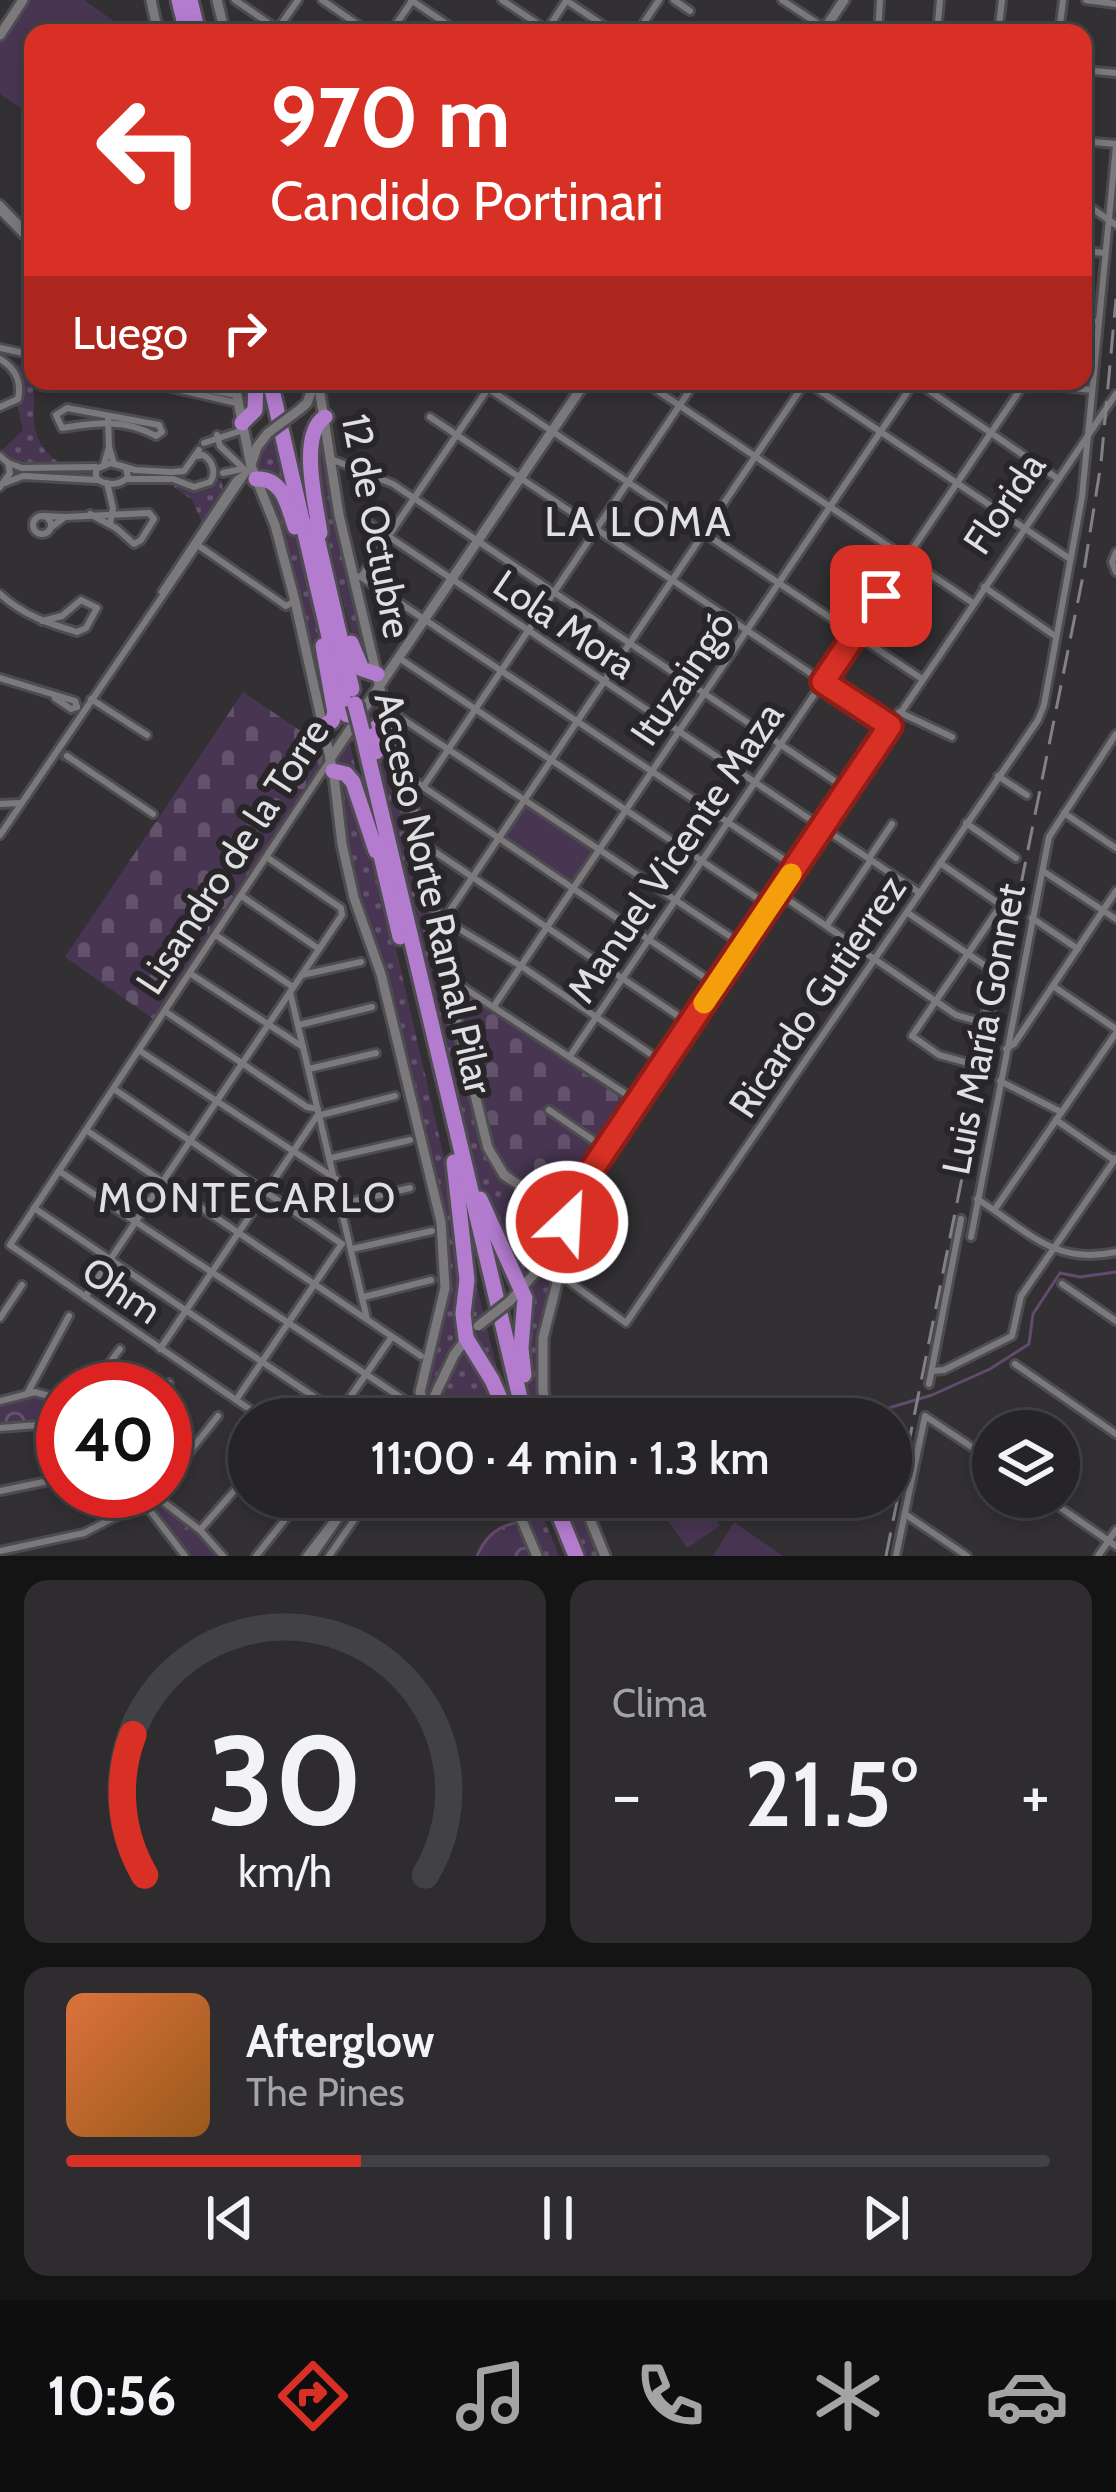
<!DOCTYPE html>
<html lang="es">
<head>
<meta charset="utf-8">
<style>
  body { margin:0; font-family:Cabin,sans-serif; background:#2e2c2e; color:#f1f3f6; height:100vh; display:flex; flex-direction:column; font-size:45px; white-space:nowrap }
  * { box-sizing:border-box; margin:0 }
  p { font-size:39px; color:#a4a4a7 }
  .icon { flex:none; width:66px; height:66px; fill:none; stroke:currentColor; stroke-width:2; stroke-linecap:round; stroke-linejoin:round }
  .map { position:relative; height:1556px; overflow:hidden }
  .side { display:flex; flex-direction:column; gap:24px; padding:24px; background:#151415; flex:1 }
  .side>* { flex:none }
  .top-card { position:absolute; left:24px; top:24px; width:1068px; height:366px; border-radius:24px; box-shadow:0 6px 18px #0003,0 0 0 3px #424143; background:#d93025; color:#fff; overflow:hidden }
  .buttons { position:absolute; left:972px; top:1410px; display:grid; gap:24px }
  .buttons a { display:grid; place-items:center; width:108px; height:108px; border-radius:50%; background:#262426; box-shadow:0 6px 18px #0003,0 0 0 3px #424143; font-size:60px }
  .speed { position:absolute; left:36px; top:1362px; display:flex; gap:24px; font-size:60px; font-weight:700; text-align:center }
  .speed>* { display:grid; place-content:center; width:156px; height:156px; border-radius:50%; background:#262426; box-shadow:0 6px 18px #0003,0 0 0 3px #424143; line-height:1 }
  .speed .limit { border:18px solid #d22; background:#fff; color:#111 }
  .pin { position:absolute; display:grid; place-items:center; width:102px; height:102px; color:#fff; margin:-51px; border-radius:24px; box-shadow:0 6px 18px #0006 }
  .me { position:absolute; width:132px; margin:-66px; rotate:25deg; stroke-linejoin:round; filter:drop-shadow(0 0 9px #0008) }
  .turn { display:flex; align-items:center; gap:42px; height:252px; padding:0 48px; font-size:54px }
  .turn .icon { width:156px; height:156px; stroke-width:2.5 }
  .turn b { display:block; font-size:84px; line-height:102px }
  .then { display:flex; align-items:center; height:114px; padding:0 48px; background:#0003; gap:24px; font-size:45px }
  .big { font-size:90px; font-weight:600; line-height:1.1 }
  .side .card { flex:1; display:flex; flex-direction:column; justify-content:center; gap:18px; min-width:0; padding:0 42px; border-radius:24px; background:#2e2c2e }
  .side .dial { align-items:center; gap:0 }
  .dial svg { height:312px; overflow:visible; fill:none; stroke:#424143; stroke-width:7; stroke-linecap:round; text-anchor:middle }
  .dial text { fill:#f1f3f6; stroke:none }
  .song { display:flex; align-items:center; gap:36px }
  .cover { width:144px; height:144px; border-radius:18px; background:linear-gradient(135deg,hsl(20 70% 55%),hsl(30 70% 35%)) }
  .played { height:12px; border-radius:6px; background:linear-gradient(90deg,#d93025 30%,#424143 30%) }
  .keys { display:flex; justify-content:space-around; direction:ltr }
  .heat { display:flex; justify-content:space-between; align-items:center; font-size:66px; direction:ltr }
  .side .tiles { flex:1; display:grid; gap:24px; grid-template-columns:1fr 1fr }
  .card:last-child { grid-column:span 2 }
  .trip { position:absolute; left:228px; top:1398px; width:684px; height:120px; border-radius:60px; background:#262426; box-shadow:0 6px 18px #0003,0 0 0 3px #424143; font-weight:600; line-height:120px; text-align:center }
  .tabs { display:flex; height:192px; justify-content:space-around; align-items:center; background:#0f0e0f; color:#a4a4a7 }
  .tabs .icon { width:84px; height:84px }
  .tabs .active { color:#d93025 }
  .tabs b { font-size:54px; color:#f1f3f6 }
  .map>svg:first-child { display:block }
  .grass { fill:url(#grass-dots) }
  .cemetery { fill:url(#cemetery-stones) }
  .park { fill:url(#park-crowns) }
  .pitch { fill:#483552 }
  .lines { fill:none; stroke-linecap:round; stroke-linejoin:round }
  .stream { stroke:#624b6c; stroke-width:3 }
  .minor-tunnel { stroke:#4c4a4d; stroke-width:6; stroke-dasharray:6 3; stroke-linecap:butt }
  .minor-casing { stroke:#4d4c4e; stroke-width:12 }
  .tertiary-casing { stroke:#4d4c4e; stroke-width:15 }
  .motorway-casing { stroke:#4d4c4e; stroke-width:21 }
  .minor { stroke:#7b797c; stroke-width:6 }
  .tertiary { stroke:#7b797c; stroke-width:9 }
  .motorway { stroke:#b37ccf; stroke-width:15 }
  .rail { stroke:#838184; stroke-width:3; stroke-dasharray:24 12; stroke-linecap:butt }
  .tertiary-bridge-casing { stroke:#4d4c4e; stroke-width:15; stroke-linecap:butt }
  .motorway-bridge-casing { stroke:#4d4c4e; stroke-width:21; stroke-linecap:butt }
  .tertiary-bridge { stroke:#7b797c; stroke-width:9 }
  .motorway-bridge { stroke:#b37ccf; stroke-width:15 }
  .route-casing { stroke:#8d1f18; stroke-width:30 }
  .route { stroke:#d93025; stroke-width:21 }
  .slow { stroke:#f59e0b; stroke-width:21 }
  .labels { text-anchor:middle; stroke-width:12; stroke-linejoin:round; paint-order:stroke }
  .street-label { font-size:39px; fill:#e0dfe1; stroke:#282629 }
  .neighbourhood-label { font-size:42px; letter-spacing:3px; fill:#e0dfe1; stroke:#282629 }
</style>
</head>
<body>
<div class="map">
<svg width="1116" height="1556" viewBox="0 0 1116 1556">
  <defs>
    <pattern id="grass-dots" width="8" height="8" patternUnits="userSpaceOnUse" patternTransform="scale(3)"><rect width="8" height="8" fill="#483552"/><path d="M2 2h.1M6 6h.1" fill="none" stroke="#62526b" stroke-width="1.8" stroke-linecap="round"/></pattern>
    <pattern id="cemetery-stones" width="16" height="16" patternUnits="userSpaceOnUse" patternTransform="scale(3)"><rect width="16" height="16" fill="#483552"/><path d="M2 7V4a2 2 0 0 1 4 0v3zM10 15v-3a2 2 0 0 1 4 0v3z" fill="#62526b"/></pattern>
    <pattern id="park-crowns" width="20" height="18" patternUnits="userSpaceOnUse" patternTransform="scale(3)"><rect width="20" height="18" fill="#483552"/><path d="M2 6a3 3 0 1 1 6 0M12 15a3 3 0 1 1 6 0" fill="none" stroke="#62526b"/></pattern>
  </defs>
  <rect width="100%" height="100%" fill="#323033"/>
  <g class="grass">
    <path d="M1 358C69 374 0 429 65 466L22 464 0 452 23 430 17 404 20 384Z"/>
    <path d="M323 424 372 665 359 661 325 533 313 454Z"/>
    <path d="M277 430 292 512 259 474 256 454Z"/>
    <path d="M216 478 222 481 223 491 202 522 192 500 174 487V480L207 486Z"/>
    <path d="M266 481 288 513 306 571 333 711 326 722 262 482Z"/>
    <path d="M375 704 382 710 373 732 364 726 350 745 367 817 334 757Z"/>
    <path d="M383 723 421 836 444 977 505 1179 556 1214 528 1277 521 1276 475 1179 409 907 376 742Z"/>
    <path d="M343 774 359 806 381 884 459 1222 461 1337 427 1402 422 1399 448 1295 444 1226 343 840 338 776Z"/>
    <path d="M564 1225 567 1227 544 1317 548 1419H534L524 1363 527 1288 559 1226Z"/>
    <path d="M466 1242 507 1410 472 1336 481 1328 478 1321 470 1324Z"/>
    <path d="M463 1350 468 1352 506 1419H441L433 1413 455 1358Z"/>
    <path d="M514 1497H535L559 1556H540Z"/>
    <path d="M556 1497H579L603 1556H582Z"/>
  </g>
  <g class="cemetery">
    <path d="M243 692 319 743 325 758 156 1021 65 957Z"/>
    <path d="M452 983 630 1102 560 1208C534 1194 507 1178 493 1152Z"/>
  </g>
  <g class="park">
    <path d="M27 1393 63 1401V1413L31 1425 0 1426V1403Z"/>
    <path d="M137 1491H147L200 1532 221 1556H189Z"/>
    <path d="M521 1522 537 1556H477L494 1530Z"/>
  </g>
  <g class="pitch">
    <path d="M25 0H84L131 33H33V117L0 94V39Z"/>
    <path d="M525 801 596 850 572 886 501 837Z"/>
    <path d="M652 1497H701L720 1526 687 1548Z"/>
    <path d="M734 1522 783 1556H713Z"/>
  </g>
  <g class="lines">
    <g class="stream">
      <path d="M852 1419 932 1395 990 1369 1029 1344 1033 1314 1060 1273 1080 1277 1116 1272"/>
      <path d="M718 1497 734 1507 759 1497"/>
      <path d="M565 1512 621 1497"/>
      <path d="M477 1556C492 1519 521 1523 555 1514"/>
    </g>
    <path class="minor-tunnel" d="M61 757 65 759"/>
    <defs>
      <g id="minor">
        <path d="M235 0 283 33"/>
        <path d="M322 0 370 33"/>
        <path d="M411 0 460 33"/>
        <path d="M502 0 547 30"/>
        <path d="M674 0 690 11"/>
        <path d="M782 0 832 33"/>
        <path d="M1086 0 1116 4"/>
        <path d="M567 1 615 33"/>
        <path d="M277 30 298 0"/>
        <path d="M547 30 566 1"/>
        <path d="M390 33 412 1"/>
        <path d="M637 33 659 0"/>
        <path d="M878 33 880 0"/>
        <path d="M937 33 940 0"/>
        <path d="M998 33 1002 0"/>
        <path d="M1059 33 1063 0"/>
        <path d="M1083 70 1116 73"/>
        <path d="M1083 141 1116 144"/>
        <path d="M1083 202 1116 225"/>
        <path d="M0 204 33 238"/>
        <path d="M0 211 33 245"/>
        <path d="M1083 251 1105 253"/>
        <path d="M1083 320 1098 322"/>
        <path d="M0 348 33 355"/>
        <path d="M0 359C15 368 22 381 18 399L0 407"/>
        <path d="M141 381 237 403"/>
        <path d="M163 381 236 395"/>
        <path d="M477 381 922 679"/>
        <path d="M560 381 578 393"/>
        <path d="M643 381 973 603"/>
        <path d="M805 381 1070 559"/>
        <path d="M1027 383 1092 390"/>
        <path d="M67 408 159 425 162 432 156 436C124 418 96 423 62 428L56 415Z"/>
        <path d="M430 417 889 726"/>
        <path d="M108 419 109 447"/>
        <path d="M217 435 220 446 243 468"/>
        <path d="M204 443 243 430"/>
        <path d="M0 456 8 463 10 473 0 487"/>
        <path d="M331 459 393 484 848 790"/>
        <path d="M8 463 22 468 96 467"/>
        <path d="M104 464 109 447 114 464"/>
        <path d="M126 468 128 477C120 486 105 486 96 478V469L111 463 135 470 170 472"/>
        <path d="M173 472 184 471 199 450"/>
        <path d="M223 473 242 469"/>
        <path d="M127 479H170"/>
        <path d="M173 479 194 487 210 482C217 473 212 460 203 455L197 456"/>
        <path d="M5 483 23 476 96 480"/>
        <path d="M107 483 113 508 110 524"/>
        <circle cx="42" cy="525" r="9"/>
        <path d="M45 516 65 517 53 526"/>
        <path d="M65 517 149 513 154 519 141 540 134 544 116 528 90 514"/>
        <path d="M361 518 920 893"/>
        <path d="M199 546 286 606 295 601"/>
        <path d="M1116 552 1112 562 1116 572"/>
        <path d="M354 576 361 577 795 867"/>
        <path d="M361 577 493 381"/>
        <path d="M984 587 1055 636"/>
        <path d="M162 592 236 480 243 475"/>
        <path d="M0 594C23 615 47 623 77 632L86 628 97 608 81 600 62 616 42 621"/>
        <path d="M399 658 769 906"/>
        <path d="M0 678 75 701 77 707"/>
        <path d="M55 698 71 709 77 707"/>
        <path d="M91 699 147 735"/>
        <path d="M386 708 743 945"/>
        <path d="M899 712 952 737"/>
        <path d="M67 756 153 814"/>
        <path d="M401 772 716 985"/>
        <path d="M998 776 1027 795"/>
        <path d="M423 787 696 381"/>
        <path d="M0 804 21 803"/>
        <path d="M1064 813 1116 848"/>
        <path d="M966 823 1016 858"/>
        <path d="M0 835 251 466"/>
        <path d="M425 845 690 1024"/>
        <path d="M869 858 892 824"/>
        <path d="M1043 871 1116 919"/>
        <path d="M778 893 956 1015 984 1023"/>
        <path d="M243 897 319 949"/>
        <path d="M908 913 990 969 993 972 976 1065 939 1055 912 1036 999 908 998 903 940 863"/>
        <path d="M441 918 521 966 664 1063"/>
        <path d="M445 918 806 381"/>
        <path d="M1032 918 1078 949"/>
        <path d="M827 925 871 860"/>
        <path d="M217 936 293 987"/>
        <path d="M191 974 303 1047"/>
        <path d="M302 975 361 962"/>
        <path d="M446 976 638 1102"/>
        <path d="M1053 986 1116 1029"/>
        <path d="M290 992 367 1319"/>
        <path d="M494 1006 881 431 915 381 1057 478"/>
        <path d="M166 1012 307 1107 318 1109"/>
        <path d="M299 1025 372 1007"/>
        <path d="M1006 1049 1014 1044 1116 891"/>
        <path d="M140 1051 336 1179"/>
        <path d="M570 1056 1026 381"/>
        <path d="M309 1069 376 1053"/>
        <path d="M1000 1081 1061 1112"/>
        <path d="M114 1089 342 1244"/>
        <path d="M549 1110 606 1149"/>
        <path d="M1056 1120 1114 1160"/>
        <path d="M86 1130 421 1356"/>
        <path d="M331 1158 410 1140"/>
        <path d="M59 1171 426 1414 423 1419"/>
        <path d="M530 1190 543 1171"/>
        <path d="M977 1199C1026 1229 1053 1266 1116 1252"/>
        <path d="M342 1204 410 1188"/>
        <path d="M34 1208 347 1419"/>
        <path d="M995 1209 1116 1033"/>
        <path d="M562 1214 1116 394"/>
        <path d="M971 1237 1049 837 1116 734"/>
        <path d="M352 1249 432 1231"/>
        <path d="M560 1275 626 1323 1038 720 1044 705 1082 497 1116 146"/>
        <path d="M1062 1284 1116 1321"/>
        <path d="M85 1297 342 915 341 908 268 858"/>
        <path d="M364 1297 431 1280"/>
        <path d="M0 1318 22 1285"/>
        <path d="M160 1349 317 1116 395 1096"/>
        <path d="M1015 1364 1116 1434"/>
        <path d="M932 1371 944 1370 1012 1336 1021 1296 1116 1158"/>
        <path d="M929 1384 961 1219"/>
        <path d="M90 1389 120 1349"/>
        <path d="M165 1389 169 1383"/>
        <path d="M28 1392 69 1316"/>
        <path d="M236 1400 341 1245"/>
        <path d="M0 1401 35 1392 63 1400"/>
        <path d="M264 1419 10 1245 330 760"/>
        <path d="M335 1419 391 1338"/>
        <path d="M0 1428 38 1425 63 1414"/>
        <path d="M165 1483 218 1416"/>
        <path d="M0 1491 63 1478"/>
        <path d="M135 1491 185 1556"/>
        <path d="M149 1491 200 1530 223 1556"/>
        <path d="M1045 1497 1116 1546"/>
        <path d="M347 1504 357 1499 366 1503"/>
        <path d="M905 1514 967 1556"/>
        <path d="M200 1530 249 1474"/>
        <path d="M0 1551 84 1533 142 1503"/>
        <path d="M256 1556 303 1497"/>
        <path d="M306 1556 344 1507"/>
        <path d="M313 1556 345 1510"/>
        <path d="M329 1556 370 1497"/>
        <path d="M896 1556 925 1416 993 1461"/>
        <path d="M1098 1556 1116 1530"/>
      </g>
      <g id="tertiary">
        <path d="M151 0 158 33"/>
        <path d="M217 0 225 33"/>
        <path d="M822 33 844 0"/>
        <path d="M0 35 23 0"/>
        <path d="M234 381 251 466 275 525 295 601 334 776 342 844 354 898 381 974 441 1222 445 1288 420 1392 426 1414 435 1419"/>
        <path d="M318 381 339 515 398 765 425 845 448 985 488 1148 504 1175 562 1214 570 1231 543 1338V1392L550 1419"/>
        <path d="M299 410 307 403 315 381"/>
        <path d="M251 465 257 447 268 433"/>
        <path d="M330 759 586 381"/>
        <path d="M510 1301 534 1274 562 1214"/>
        <path d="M426 1414 454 1355 469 1335"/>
        <path d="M512 1497 537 1556"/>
        <path d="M581 1497 605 1556"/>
      </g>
      <g id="motorway">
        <path d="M179 0 187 33"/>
        <path d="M190 0 198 33"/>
        <path d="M270 381 347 715"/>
        <path d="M242 423 255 410 256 381"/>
        <path d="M256 479C283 477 288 506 295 527"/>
        <path d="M314 525 352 689"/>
        <path d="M320 533C316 504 298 434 325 417"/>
        <path d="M351 643 362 669 377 674"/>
        <path d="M322 727 332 721 335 713 323 646"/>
        <path d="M362 731 525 1419"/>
        <path d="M376 752 375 729 387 718"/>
        <path d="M333 771 346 774 353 782 376 851"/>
        <path d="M378 843 400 937"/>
        <path d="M454 1162 467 1280 463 1314 466 1338 492 1380 509 1419"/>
        <path d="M480 1199 525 1298 521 1348 524 1375"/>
        <path d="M552 1497 576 1556"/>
      </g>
    </defs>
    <use href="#minor" class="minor-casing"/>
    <use href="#tertiary" class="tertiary-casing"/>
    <use href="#motorway" class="motorway-casing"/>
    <use href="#minor" class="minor"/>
    <use href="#tertiary" class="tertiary"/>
    <use href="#motorway" class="motorway"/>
    <path class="rail" d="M886 1556 1084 571 1101 463 1116 299"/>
    <defs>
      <g id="tertiary-bridge">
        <path d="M268 433 299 410"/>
        <path d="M478 1326 510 1301"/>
      </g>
      <path id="motorway-bridge" d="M355 704 362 731"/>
    </defs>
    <use href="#tertiary-bridge" class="tertiary-bridge-casing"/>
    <use href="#motorway-bridge" class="motorway-bridge-casing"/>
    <use href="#tertiary-bridge" class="tertiary-bridge"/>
    <use href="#motorway-bridge" class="motorway-bridge"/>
  </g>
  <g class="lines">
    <defs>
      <path id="route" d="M567 1222 562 1214 890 726 823 682 881 596"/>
    </defs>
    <use href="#route" class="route-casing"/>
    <use href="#route" class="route"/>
    <path class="slow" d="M704 1003 791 874"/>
  </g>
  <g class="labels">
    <g class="street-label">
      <text transform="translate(1004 503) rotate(-56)" y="14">Florida</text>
      <text transform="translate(377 526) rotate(79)" y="14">12 de Octubre</text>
      <text transform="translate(565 624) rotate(34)" y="14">Lola Mora</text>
      <text transform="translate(682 678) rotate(-56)" y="14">Ituzaingó</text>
      <text transform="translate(675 852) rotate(-56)" y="14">Manuel Vicente Maza</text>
      <text transform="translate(232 856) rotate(-57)" y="14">Lisandro de la Torre</text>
      <text transform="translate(434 893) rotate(77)" y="14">Acceso Norte Ramal Pilar</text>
      <text transform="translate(817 996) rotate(-56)" y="14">Ricardo Gutierrez</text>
      <text transform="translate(983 1029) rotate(-79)" y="14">Luis María Gonnet</text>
      <text transform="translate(122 1290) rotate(34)" y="14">Ohm</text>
    </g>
    <g class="neighbourhood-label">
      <text x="639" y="536">LA LOMA</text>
      <text x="248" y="1212">MONTECARLO</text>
    </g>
  </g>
</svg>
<div class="buttons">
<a><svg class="icon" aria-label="layers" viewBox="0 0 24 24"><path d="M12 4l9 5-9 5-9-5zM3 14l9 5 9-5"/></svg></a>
</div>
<div class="speed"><div class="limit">40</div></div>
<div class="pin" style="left:881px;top:596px;background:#d93025"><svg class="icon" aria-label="arrive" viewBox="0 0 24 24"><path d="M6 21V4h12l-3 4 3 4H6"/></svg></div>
<svg class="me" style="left:567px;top:1222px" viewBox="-20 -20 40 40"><circle r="17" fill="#d93025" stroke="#fff" stroke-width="3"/><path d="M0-11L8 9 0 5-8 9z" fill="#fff"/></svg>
<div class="trip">11:00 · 4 min · 1.3 km</div>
<div class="top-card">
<div class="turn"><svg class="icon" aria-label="left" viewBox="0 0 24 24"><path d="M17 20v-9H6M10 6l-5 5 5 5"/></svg><div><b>970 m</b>Candido Portinari</div></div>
<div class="then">Luego<svg class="icon" aria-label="right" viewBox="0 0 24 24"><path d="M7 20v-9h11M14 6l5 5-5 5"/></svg></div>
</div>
</div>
<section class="side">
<div class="tiles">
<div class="card dial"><svg viewBox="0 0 100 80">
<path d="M14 69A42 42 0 1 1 86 69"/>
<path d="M14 69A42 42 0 0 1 11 33" stroke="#d93025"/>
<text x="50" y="56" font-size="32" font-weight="700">30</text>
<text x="50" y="72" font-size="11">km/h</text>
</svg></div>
<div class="card"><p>Clima</p>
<div class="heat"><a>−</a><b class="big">21.5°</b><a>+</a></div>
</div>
<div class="card">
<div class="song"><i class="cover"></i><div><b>Afterglow</b><p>The Pines</p></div></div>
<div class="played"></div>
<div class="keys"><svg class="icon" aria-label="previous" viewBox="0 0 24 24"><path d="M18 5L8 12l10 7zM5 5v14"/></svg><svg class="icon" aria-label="pause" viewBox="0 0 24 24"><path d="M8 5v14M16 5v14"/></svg><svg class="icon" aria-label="next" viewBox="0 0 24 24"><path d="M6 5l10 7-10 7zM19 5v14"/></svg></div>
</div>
</div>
</section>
<nav class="tabs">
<b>10:56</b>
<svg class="icon active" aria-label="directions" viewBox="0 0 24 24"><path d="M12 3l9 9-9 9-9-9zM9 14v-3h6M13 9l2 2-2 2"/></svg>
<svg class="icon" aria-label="music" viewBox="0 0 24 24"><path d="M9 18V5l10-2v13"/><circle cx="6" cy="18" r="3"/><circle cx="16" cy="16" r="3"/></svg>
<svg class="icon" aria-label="phone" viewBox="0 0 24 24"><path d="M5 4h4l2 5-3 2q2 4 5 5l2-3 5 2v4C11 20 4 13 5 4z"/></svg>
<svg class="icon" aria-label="climate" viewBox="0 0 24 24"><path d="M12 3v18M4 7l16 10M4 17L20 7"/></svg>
<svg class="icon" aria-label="car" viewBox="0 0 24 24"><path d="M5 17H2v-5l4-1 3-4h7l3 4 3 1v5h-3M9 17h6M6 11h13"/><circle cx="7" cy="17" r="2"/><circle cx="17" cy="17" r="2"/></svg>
</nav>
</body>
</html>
